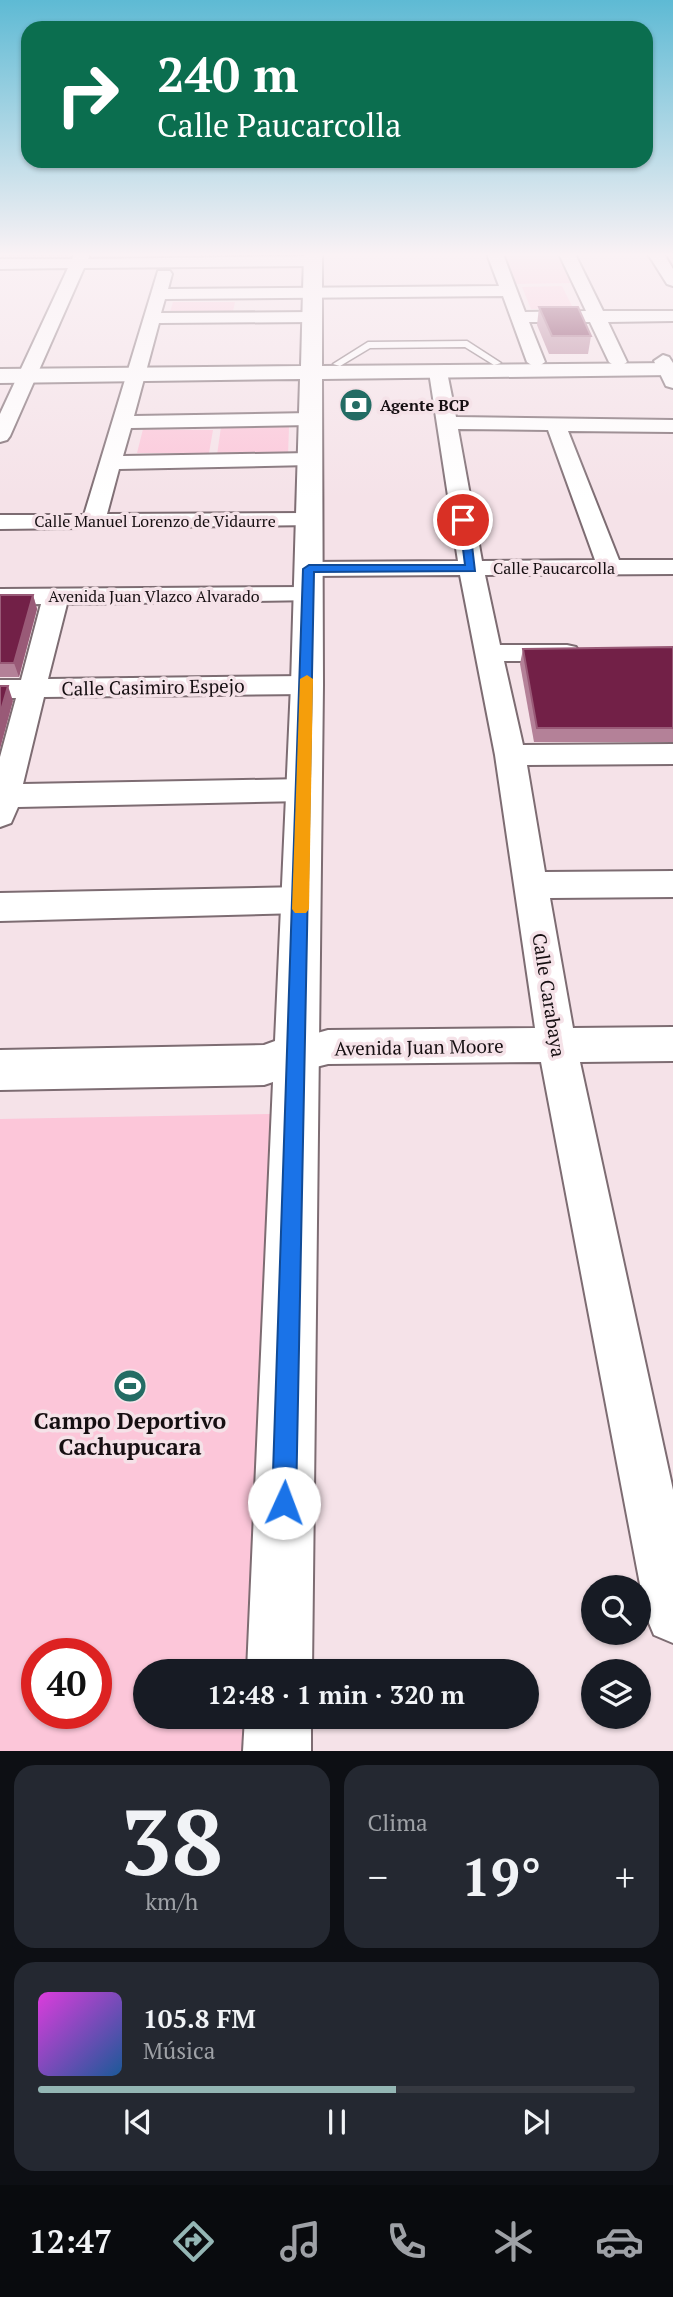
<!DOCTYPE html>
<html lang="es">
<head>
<meta charset="utf-8">
<style>
  body { margin:0; font-family:"PT Serif",serif; background:#242831; color:#f1f3f6; height:100vh; display:flex; flex-direction:column; font-size:26px; white-space:nowrap }
  * { box-sizing:border-box; margin:0 }
  p { font-size:23px; color:#9ea1a6 }
  .icon { flex:none; width:38px; height:38px; fill:none; stroke:currentColor; stroke-width:2; stroke-linecap:round; stroke-linejoin:round }
  .map { position:relative; height:1751px; overflow:hidden }
  .details { display:flex; flex-direction:column; gap:14px; padding:14px; background:#0d0f14; flex:1 }
  .details>* { flex:none }
  .top-card { position:absolute; left:21px; top:21px; width:632px; height:147px; border-radius:21px; box-shadow:0 2px 5px #0004; background:#0b6e4f; color:#fff; overflow:hidden }
  .fabs { position:absolute; left:581px; top:1575px; display:grid; gap:14px }
  .fabs a { display:grid; place-items:center; width:70px; height:70px; border-radius:50%; background:#171b24; box-shadow:0 2px 5px #0004; font-size:35px }
  .speed { position:absolute; left:21px; top:1638px; display:flex; gap:14px; font-size:35px; font-weight:700; text-align:center }
  .speed>* { display:grid; place-content:center; width:91px; height:91px; border-radius:50%; background:#171b24; box-shadow:0 2px 5px #0004; line-height:1 }
  .speed .limit { border:10px solid #d22; background:#fff; color:#111 }
  .pin { position:absolute; display:grid; place-items:center; width:60px; height:60px; color:#fff; margin:-30px; border:4px solid #fff; border-radius:50%; box-shadow:0 2px 7px #0007 }
  .me { position:absolute; width:77px; margin:-38px; rotate:2deg; stroke-linejoin:round; filter:drop-shadow(0 0 5px #0008) }
  .turn { display:flex; align-items:center; gap:24px; height:147px; padding:0 21px; font-size:32px }
  .turn .icon { width:91px; height:91px; stroke-width:2.5 }
  .turn b { display:block; font-size:49px; line-height:60px }
  .big { font-size:52px; font-weight:700; line-height:1.1 }
  .details .card { flex:1; display:flex; flex-direction:column; justify-content:center; gap:10px; min-width:0; padding:0 24px; border-radius:21px; background:#242831 }
  .details .dial { align-items:center; gap:0 }
  .dial b { font-size:91px; line-height:1 }
  .song { display:flex; align-items:center; gap:21px }
  .cover { width:84px; height:84px; border-radius:10px; background:linear-gradient(135deg,hsl(300 70% 55%),hsl(210 70% 35%)) }
  .played { height:7px; border-radius:4px; background:linear-gradient(90deg,#94b6b4 60%,#363941 60%) }
  .keys { display:flex; justify-content:space-around; direction:ltr }
  .heat { display:flex; justify-content:space-between; align-items:center; font-size:38px; direction:ltr }
  .details .tiles { flex:1; display:grid; gap:14px; grid-template-columns:1fr 1fr }
  .card:last-child { grid-column:span 2 }
  .trip { position:absolute; left:133px; top:1659px; width:406px; height:70px; border-radius:35px; background:#171b24; box-shadow:0 2px 5px #0004; font-weight:700; line-height:70px; text-align:center }
  .tab-bar { display:flex; height:112px; justify-content:space-around; align-items:center; background:#090b0e; color:#9ea1a6 }
  .tab-bar .icon { width:49px; height:49px }
  .tab-bar .selected { color:#94b6b4 }
  .tab-bar b { font-size:32px; color:#f1f3f6 }
  .map>svg:first-child { display:block }
  .green { fill:#fcc6d9; fill-rule:evenodd }
  .lines { fill:none; stroke-linecap:round; stroke-linejoin:round }
  .lane-casing { stroke:#7d6c72; stroke-width:3 }
  .street-casing { stroke:#7d6c72; stroke-width:4 }
  .secondary-casing { stroke:#7d6c72; stroke-width:4 }
  .lane { fill:#fff; fill-rule:evenodd }
  .street { fill:#fff; fill-rule:evenodd }
  .secondary { fill:#fff; fill-rule:evenodd }
  .wall { fill:#b48198 }
  .shaded-wall { fill:#995a77 }
  .building { fill:#722047; stroke:#995a77; stroke-width:2 }
  .route { fill:#1a73e8; stroke:#114b97; stroke-width:2 }
  .slow { fill:#f59e0b }
  .labels { text-anchor:middle; stroke-width:7; stroke-linejoin:round; paint-order:stroke }
  .far-poi-label { font-size:16px; font-weight:bold; fill:#160f12; stroke:#f5e2e8; text-anchor:start }
  .far-street-label { font-size:16px; fill:#160f12; stroke:#f5e2e8 }
  .street-label { font-size:19px; fill:#160f12; stroke:#f5e2e8 }
  .near-poi-label { font-size:23px; font-weight:bold; fill:#160f12; stroke:#f5e2e8 }
</style>
</head>
<body>
<div class="map">
<svg width="673" height="1751" viewBox="0 0 673 1751">
  <rect width="100%" height="100%" fill="#f5e2e8"/>
  <g class="green">
    <path d="M503 254H560L573 283 514 284Z"/>
    <path d="M562 286 573 308 531 309 522 287Z"/>
    <path d="M173 302H235L232 316 169 315Z"/>
    <path d="M221 427H289L288 455H217Z"/>
    <path d="M143 429 213 430 209 453H137Z"/>
    <path d="M270 1114 251 1671H145V1717H249L248 1751H0V1119ZM37 1654H96V1713H37Z"/>
  </g>
  <g class="lines">
    <defs>
      <path id="lane" d="M467 341 501 363 494 365 465 347 370 348 340 366 333 364 368 342Z"/>
      <g id="street">
        <path d="M74 254H90L88 259 313 256 321 261 313 266 84 268 10 436 7 440 0 442V414L68 268 0 269V259H72Z"/>
        <path d="M487 254H503L525 312 586 311 559 254H575L603 311H673V321L608 322 627 362 618 368 609 362 590 322H529L545 362 536 368 527 362 503 296 165 299 161 313 313 312 322 317 313 322 159 323 134 416 311 413 318 415 321 419 318 423 311 425 131 428 123 456 310 453 317 455 321 459 317 463 310 465 119 469 107 514 309 513 317 515 320 520 317 525 0 529V515H84L158 271H170L172 274 168 289 499 286Z"/>
        <path d="M648 254H664L673 269V286L667 284Z"/>
        <path d="M663 355 669 357 673 363V388L666 386 654 361Z"/>
        <path d="M438 366 447 372 456 417 673 420V432L568 431 619 560H673V574L485 575 500 645H567L576 647 580 653 576 659 567 661H504L523 745 673 744V764L527 765 545 872 673 871V897L550 898 573 1028 673 1027V1061L580 1062 673 1490V1643L654 1635 646 1616 541 1062 328 1064 296 1072 282 1067 277 1055 282 1043 328 1030 535 1028 495 755 460 575 309 576 300 574 297 569 300 564 309 562 458 561 429 372ZM458 429 548 430 595 560 482 561Z"/>
        <path d="M308 587 317 590 321 595 317 600 67 604 48 679 307 676 317 679 321 685 317 691 307 694 44 697 23 784 304 779 315 782 319 790 315 798 304 801 18 807 11 823 0 827V757L16 698H0V680H21L41 604 0 605V589Z"/>
        <path d="M301 887 313 890 318 900 313 910 301 913 0 921V893Z"/>
      </g>
      <g id="secondary">
        <path d="M304 254H322V366L673 363V375L322 379 323 685 312 1671H247L273 1082 264 1085 0 1090V1050L264 1045 275 1041 291 685 300 379 0 383V369L301 366Z"/>
        <path d="M245 1717H311V1751H243Z"/>
      </g>
    </defs>
    <use href="#lane" class="lane-casing"/>
    <use href="#street" class="street-casing"/>
    <use href="#secondary" class="secondary-casing"/>
    <use href="#lane" class="lane"/>
    <use href="#street" class="street"/>
    <use href="#secondary" class="secondary"/>
  </g>
  <g class="wall">
    <path d="M2 254H69L68 256H3Z"/>
    <path d="M539 307 591 336 588 354H549L537 325Z"/>
    <path d="M0 595H33L37 609 19 677H0Z"/>
    <path d="M673 647V742H534L520 664 523 649Z"/>
  </g>
  <g class="shaded-wall">
    <path d="M33 595 37 609 19 677 14 663Z"/>
    <path d="M8 686 13 701 0 749V714Z"/>
  </g>
  <g class="building">
    <path d="M539 307H578L591 336H552Z"/>
    <path d="M0 595H33L14 663H0Z"/>
    <path d="M673 647V728H537L523 649Z"/>
    <path d="M0 686H8L0 714Z"/>
  </g>
  <linearGradient id="sky" x2="0" y2="1"><stop stop-color="#5ebad4"/><stop offset="0.51" stop-color="#faf2f5"/><stop offset="1" stop-color="#faf2f5" stop-opacity="0"/></linearGradient>
  <rect width="673" height="499" fill="url(#sky)"/>
  <path class="route" d="M459 517 469 520 475 571 314 572 296 1503 293 1512 284 1516 275 1512 272 1503 303 569 309 565H465Z"/>
  <path class="slow" d="M307 675 313 679 309 909 306 913H295L292 909 300 679Z"/>
  <defs>
    <symbol id="bank-disc" viewBox="-11 -11 22 22"><circle r="9.5" fill="#236c64" stroke="#f5e2e8"/><path d="M-6-4H6V4H-6ZM0-2.3a2.3 2.3 0 1 0 0 4.6a2.3 2.3 0 1 0 0-4.6Z" fill="#fff"/></symbol>
    <symbol id="stadium-disc" viewBox="-11 -11 22 22"><circle r="9.5" fill="#236c64" stroke="#f5e2e8"/><path d="M0-5a6.5 5 0 1 0 0 10a6.5 5 0 1 0 0-10ZM-3.5-1.8h7v3.6h-7Z" fill="#fff"/></symbol>
  </defs>
  <g fill-rule="evenodd">
    <use href="#bank-disc" x="337" y="386" width="38" height="38"/>
    <use href="#stadium-disc" x="111" y="1367" width="38" height="38"/>
  </g>
  <g class="labels">
    <g class="far-poi-label">
      <text x="380" y="411">Agente BCP</text>
    </g>
    <g class="far-street-label">
      <text x="155" y="527">Calle Manuel Lorenzo de Vidaurre</text>
      <text x="554" y="574">Calle Paucarcolla</text>
      <text x="154" y="602">Avenida Juan Vlazco Alvarado</text>
    </g>
    <g class="street-label">
      <text transform="translate(153 687) rotate(-1)" y="7">Calle Casimiro Espejo</text>
      <text transform="translate(549 995) rotate(81)" y="7">Calle Carabaya</text>
      <text transform="translate(419 1047) rotate(-1)" y="7">Avenida Juan Moore</text>
    </g>
    <g class="near-poi-label">
      <text x="130" y="1429">Campo Deportivo<tspan x="130" dy="26">Cachupucara</tspan></text>
    </g>
  </g>
</svg>
<div class="fabs">
<a><svg class="icon" aria-label="search" viewBox="0 0 24 24"><circle cx="10" cy="10" r="6"/><path d="M15 15l6 6"/></svg></a>
<a><svg class="icon" aria-label="layers" viewBox="0 0 24 24"><path d="M12 4l9 5-9 5-9-5zM3 14l9 5 9-5"/></svg></a>
</div>
<div class="speed"><div class="limit">40</div></div>
<div class="pin" style="left:463px;top:520px;background:#d93025"><svg class="icon" aria-label="arrive" viewBox="0 0 24 24"><path d="M6 21V4h12l-3 4 3 4H6"/></svg></div>
<svg class="me" style="left:284px;top:1503px" viewBox="-20 -20 40 40"><circle r="19" fill="#fff"/><path d="M0-13L10 11 0 6-10 11z" fill="#1a73e8"/></svg>
<div class="trip">12:48 · 1 min · 320 m</div>
<div class="top-card">
<div class="turn"><svg class="icon" aria-label="right" viewBox="0 0 24 24"><path d="M7 20v-9h11M14 6l5 5-5 5"/></svg><div><b>240 m</b>Calle Paucarcolla</div></div>
</div>
</div>
<section class="details">
<div class="tiles">
<div class="card dial"><b>38</b><p>km/h</p></div>
<div class="card"><p>Clima</p>
<div class="heat"><a>−</a><b class="big">19°</b><a>+</a></div>
</div>
<div class="card">
<div class="song"><i class="cover"></i><div><b>105.8 FM</b><p>Música</p></div></div>
<div class="played"></div>
<div class="keys"><svg class="icon" aria-label="previous" viewBox="0 0 24 24"><path d="M18 5L8 12l10 7zM5 5v14"/></svg><svg class="icon" aria-label="pause" viewBox="0 0 24 24"><path d="M8 5v14M16 5v14"/></svg><svg class="icon" aria-label="next" viewBox="0 0 24 24"><path d="M6 5l10 7-10 7zM19 5v14"/></svg></div>
</div>
</div>
</section>
<nav class="tab-bar">
<b>12:47</b>
<svg class="icon selected" aria-label="directions" viewBox="0 0 24 24"><path d="M12 3l9 9-9 9-9-9zM9 14v-3h6M13 9l2 2-2 2"/></svg>
<svg class="icon" aria-label="music" viewBox="0 0 24 24"><path d="M9 18V5l10-2v13"/><circle cx="6" cy="18" r="3"/><circle cx="16" cy="16" r="3"/></svg>
<svg class="icon" aria-label="phone" viewBox="0 0 24 24"><path d="M5 4h4l2 5-3 2q2 4 5 5l2-3 5 2v4C11 20 4 13 5 4z"/></svg>
<svg class="icon" aria-label="climate" viewBox="0 0 24 24"><path d="M12 3v18M4 7l16 10M4 17L20 7"/></svg>
<svg class="icon" aria-label="car" viewBox="0 0 24 24"><path d="M5 17H2v-5l4-1 3-4h7l3 4 3 1v5h-3M9 17h6M6 11h13"/><circle cx="7" cy="17" r="2"/><circle cx="17" cy="17" r="2"/></svg>
</nav>
</body>
</html>
